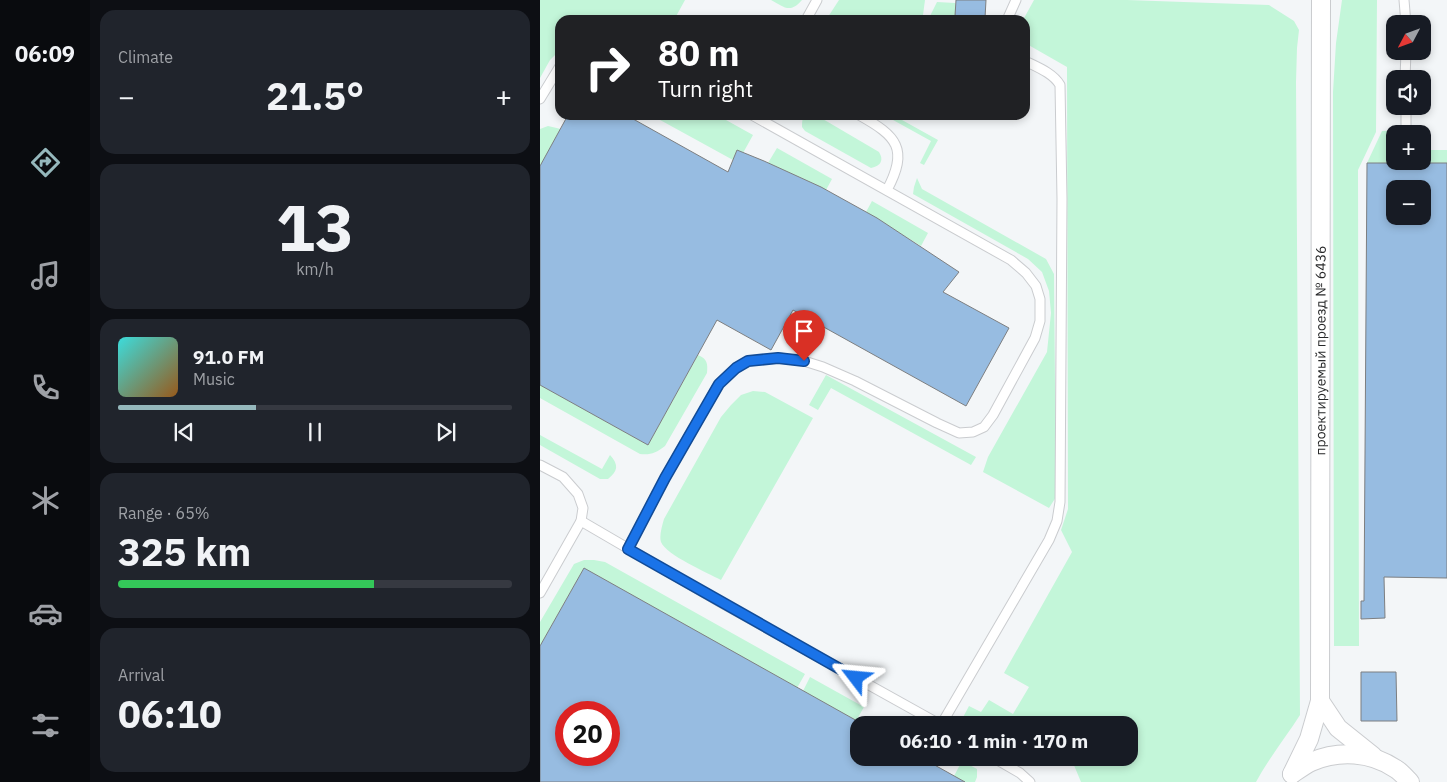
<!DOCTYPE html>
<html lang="en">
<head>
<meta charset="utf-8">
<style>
  body { margin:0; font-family:"IBM Plex Sans",sans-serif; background:#20242c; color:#f1f3f6; height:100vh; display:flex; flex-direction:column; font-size:19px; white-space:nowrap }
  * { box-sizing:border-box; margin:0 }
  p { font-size:16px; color:#9ea1a6 }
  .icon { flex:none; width:28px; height:28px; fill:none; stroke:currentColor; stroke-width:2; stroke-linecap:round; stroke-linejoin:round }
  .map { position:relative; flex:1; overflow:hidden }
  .drawer { display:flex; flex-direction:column; gap:10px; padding:10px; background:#0d0f14; width:450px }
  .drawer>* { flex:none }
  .top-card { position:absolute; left:15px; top:15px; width:475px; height:105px; border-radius:15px; box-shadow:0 2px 8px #0003; background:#202124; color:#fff; overflow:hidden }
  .needle { width:32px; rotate:229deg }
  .buttons { position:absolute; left:846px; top:15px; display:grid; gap:10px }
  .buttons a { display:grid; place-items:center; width:45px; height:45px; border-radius:10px; background:#171b24; box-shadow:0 2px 8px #0003; font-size:25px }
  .speed { position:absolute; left:15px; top:701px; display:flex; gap:10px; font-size:25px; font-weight:700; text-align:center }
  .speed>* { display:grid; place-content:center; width:65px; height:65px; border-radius:50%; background:#171b24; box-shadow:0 2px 8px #0003; line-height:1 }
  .speed .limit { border:8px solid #d22; background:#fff; color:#111 }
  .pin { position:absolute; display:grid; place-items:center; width:42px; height:42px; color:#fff; margin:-51px -21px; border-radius:50% 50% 50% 0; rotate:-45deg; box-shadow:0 0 5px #0007 }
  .pin .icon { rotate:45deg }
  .me { position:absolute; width:55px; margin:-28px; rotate:299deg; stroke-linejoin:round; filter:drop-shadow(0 0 4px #0008) }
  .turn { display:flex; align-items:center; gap:18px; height:105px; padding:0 20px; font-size:22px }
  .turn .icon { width:65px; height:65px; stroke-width:2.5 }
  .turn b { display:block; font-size:35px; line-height:42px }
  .big { font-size:38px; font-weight:700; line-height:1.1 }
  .drawer .card { flex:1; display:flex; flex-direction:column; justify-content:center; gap:8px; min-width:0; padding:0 18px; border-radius:15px; background:#20242c }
  .drawer .dial { align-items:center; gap:0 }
  .dial b { font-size:65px; line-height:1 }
  .song { display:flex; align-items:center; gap:15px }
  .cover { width:60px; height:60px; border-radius:8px; background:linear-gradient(135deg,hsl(180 70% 55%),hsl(30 70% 35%)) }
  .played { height:5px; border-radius:2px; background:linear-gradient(90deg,#95b8bc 35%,#363941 35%) }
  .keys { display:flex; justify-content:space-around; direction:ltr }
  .heat { display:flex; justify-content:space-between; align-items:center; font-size:28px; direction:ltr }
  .charge { height:8px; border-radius:4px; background:linear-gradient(90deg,#34c759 65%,#363941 0) }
  .trip { position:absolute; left:310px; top:716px; width:288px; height:50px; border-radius:15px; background:#171b24; box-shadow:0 2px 8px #0003; font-weight:700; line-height:50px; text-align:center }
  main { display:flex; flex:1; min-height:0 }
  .tab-bar { display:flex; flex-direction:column; width:90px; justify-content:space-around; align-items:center; background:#090b0e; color:#9ea1a6 }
  .tab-bar .icon { width:35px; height:35px }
  .tab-bar .current { color:#95b8bc }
  .tab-bar b { font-size:22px; color:#f1f3f6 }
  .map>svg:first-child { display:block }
  .green { fill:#c3f6d9 }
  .building { fill:#97bce1; stroke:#7d7f81; fill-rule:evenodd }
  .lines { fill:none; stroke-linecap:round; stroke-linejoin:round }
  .service-casing { stroke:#cacccf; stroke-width:11 }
  .minor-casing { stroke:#cacccf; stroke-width:20 }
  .service { stroke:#fff; stroke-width:9 }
  .minor { stroke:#fff; stroke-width:18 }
  .route-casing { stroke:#114b97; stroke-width:12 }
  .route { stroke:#1a73e8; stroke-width:9 }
  .labels { text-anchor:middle; stroke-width:4.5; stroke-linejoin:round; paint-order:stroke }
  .street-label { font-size:14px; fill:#262728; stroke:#fff }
</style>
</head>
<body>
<main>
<nav class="tab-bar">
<b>06:09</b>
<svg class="icon current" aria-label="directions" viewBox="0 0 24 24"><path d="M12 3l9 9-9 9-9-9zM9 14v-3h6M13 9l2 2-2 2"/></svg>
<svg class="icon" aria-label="music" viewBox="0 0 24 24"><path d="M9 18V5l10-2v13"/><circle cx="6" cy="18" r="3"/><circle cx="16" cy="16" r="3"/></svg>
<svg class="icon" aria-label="phone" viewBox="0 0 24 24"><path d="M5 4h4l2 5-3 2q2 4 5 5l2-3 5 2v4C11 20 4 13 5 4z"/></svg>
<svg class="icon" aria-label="climate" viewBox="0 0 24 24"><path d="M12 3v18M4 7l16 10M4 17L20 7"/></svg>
<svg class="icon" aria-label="car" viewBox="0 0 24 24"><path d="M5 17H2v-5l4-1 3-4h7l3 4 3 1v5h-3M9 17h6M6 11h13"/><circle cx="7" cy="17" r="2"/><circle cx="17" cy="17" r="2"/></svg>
<svg class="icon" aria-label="filters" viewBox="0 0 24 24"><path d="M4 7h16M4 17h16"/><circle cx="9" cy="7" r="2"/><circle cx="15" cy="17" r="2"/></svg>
</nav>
<section class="drawer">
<div class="card"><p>Climate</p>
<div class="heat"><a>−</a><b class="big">21.5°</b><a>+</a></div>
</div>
<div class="card dial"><b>13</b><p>km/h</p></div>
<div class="card">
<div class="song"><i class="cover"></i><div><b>91.0 FM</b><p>Music</p></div></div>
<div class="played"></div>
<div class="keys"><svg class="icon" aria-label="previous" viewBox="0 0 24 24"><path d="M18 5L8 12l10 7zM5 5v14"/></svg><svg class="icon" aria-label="pause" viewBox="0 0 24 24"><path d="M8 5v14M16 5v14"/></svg><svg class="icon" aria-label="next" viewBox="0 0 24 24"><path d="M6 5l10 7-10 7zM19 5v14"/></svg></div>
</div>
<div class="card"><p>Range · 65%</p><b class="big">325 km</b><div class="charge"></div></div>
<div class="card"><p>Arrival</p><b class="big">06:10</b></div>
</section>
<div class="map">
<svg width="907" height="782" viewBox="0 0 907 782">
  <rect width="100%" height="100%" fill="#f3f6f8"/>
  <g class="green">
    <path d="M0 0H145L134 20H20V50L10 60 0 78Z"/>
    <path d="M231 0H262C250 14 244 7 231 0Z"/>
    <path d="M299 0H385L383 15 380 20H286Z"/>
    <path d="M494 0H587L729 5 754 21 759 30 757 48 756 82 760 715C746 737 729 758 716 782H541L531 758H589V725H424L420 723 429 706 441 712 449 700 473 714 489 687 464 673 532 552 521 530 528 509 527 67 485 43V20H483Z"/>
    <path d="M802 0H837L836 132 818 170 819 646H794L793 92 796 43Z"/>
    <path d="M397 2 415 3V16L413 20H388Z"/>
    <path d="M111 115H177L213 135 203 153 197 150 193 160Z"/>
    <path d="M266 115H276L339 152C344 160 341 166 331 168L265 131 262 127C262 122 262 118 266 115Z"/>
    <path d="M344 115H353L398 140 384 165 380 163 391 141Z"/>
    <path d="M8 126 21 129 0 166V129Z"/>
    <path d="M865 130 864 134H855V161H882L883 150H907V163H827L842 131Z"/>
    <path d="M237 148 292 179 286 190 228 163Z"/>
    <path d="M377 178 382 189 506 259 514 274 516 497 509 508 443 472 448 457 507 352 511 313 509 291 502 272 488 259 373 194 374 187Z"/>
    <path d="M332 201 388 233 381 246 326 212Z"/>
    <path d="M158 355C167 359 168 363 167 373L125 446C116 453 111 455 100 454L0 398V385L108 445Z"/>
    <path d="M286 375 436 457 431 465 291 388 278 410 269 405Z"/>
    <path d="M213 391 225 392 273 418 181 580C168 573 126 555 121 542 119 536 122 526 124 519L181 417 191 405 201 395Z"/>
    <path d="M0 435 62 469 70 455C79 465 78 471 68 479H60L0 445Z"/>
    <path d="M44 560H54L65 562 265 674 257 688 44 568 0 646V622L34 564Z"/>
    <path d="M270 677 324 707 316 721 263 691Z"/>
    <path d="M422 761 437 769V777L435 782H425L414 776Z"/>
  </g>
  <g class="building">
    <path d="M416 0H446L445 18 415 16Z"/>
    <path d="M28 115H86L188 172 197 150 224 161 281 187 337 218 419 272 403 292 469 328 426 406 253 310 231 350 177 320 108 445 0 385V166Z"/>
    <path d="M827 163H907V578L844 577 845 618 821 619V601H824ZM855 189H882V216H855Z"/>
    <path d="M44 568 319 722V758H382L425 782H0V646ZM26 712H69V755H26Z"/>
    <path d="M821 672H856L857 721H821Z"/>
  </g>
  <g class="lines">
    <defs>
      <g id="service">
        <path d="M864 0 866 24"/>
        <path d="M266 20 277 0"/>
        <path d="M467 20 476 0"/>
        <path d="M865 79 866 51"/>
        <path d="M0 99 20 66"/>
        <path d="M866 106V129"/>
        <path d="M319 115C357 136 369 149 347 190"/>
        <path d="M0 465 23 477 38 494 43 508 41 521 0 593"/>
        <path d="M41 521 180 602 401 725"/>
        <path d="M88 549 125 478 179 384 196 368 208 361 239 358 264 361 283 367 315 381 397 423 419 433 433 432 444 427 453 415 495 338 500 321V299L496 286 486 273 471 260 212 115"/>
        <path d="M401 725 509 540 517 521 520 502 522 199 520 85C513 73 497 67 485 61"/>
        <path d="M454 758 480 773 490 782"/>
      </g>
      <g id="minor">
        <path d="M780 701 798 728 833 756"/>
        <path id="s1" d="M752 774 769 739 780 701 781 0"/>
        <path d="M752 774C758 770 765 765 771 762 799 750 831 752 856 769 861 772 866 778 870 782"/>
      </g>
    </defs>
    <use href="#service" class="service-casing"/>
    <use href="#minor" class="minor-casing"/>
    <use href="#service" class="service"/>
    <use href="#minor" class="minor"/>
  </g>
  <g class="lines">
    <defs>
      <path id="route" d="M264 361 238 358 208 361 196 368 179 384 125 478 88 549 316 678"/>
    </defs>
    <use href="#route" class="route-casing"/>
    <use href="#route" class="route"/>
  </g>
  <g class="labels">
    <g class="street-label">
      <text dy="5" stroke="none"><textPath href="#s1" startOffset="429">проектируемый проезд № 6436</textPath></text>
    </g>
  </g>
</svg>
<div class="buttons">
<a><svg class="needle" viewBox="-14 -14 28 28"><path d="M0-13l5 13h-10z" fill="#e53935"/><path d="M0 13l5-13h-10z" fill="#9ea1a6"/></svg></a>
<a><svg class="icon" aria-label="sound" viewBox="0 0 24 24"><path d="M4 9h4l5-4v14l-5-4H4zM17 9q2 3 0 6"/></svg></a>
<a>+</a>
<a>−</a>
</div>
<div class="speed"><div class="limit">20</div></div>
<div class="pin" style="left:264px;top:361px;background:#d93025"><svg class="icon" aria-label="arrive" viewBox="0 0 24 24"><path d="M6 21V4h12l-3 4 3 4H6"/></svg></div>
<svg class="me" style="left:316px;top:678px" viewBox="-20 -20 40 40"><path d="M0-17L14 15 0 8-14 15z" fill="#1a73e8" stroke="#fff" stroke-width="4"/></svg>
<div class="trip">06:10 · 1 min · 170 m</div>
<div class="top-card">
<div class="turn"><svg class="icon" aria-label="right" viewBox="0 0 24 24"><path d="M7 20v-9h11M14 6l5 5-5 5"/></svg><div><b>80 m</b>Turn right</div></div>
</div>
</div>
</main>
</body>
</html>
